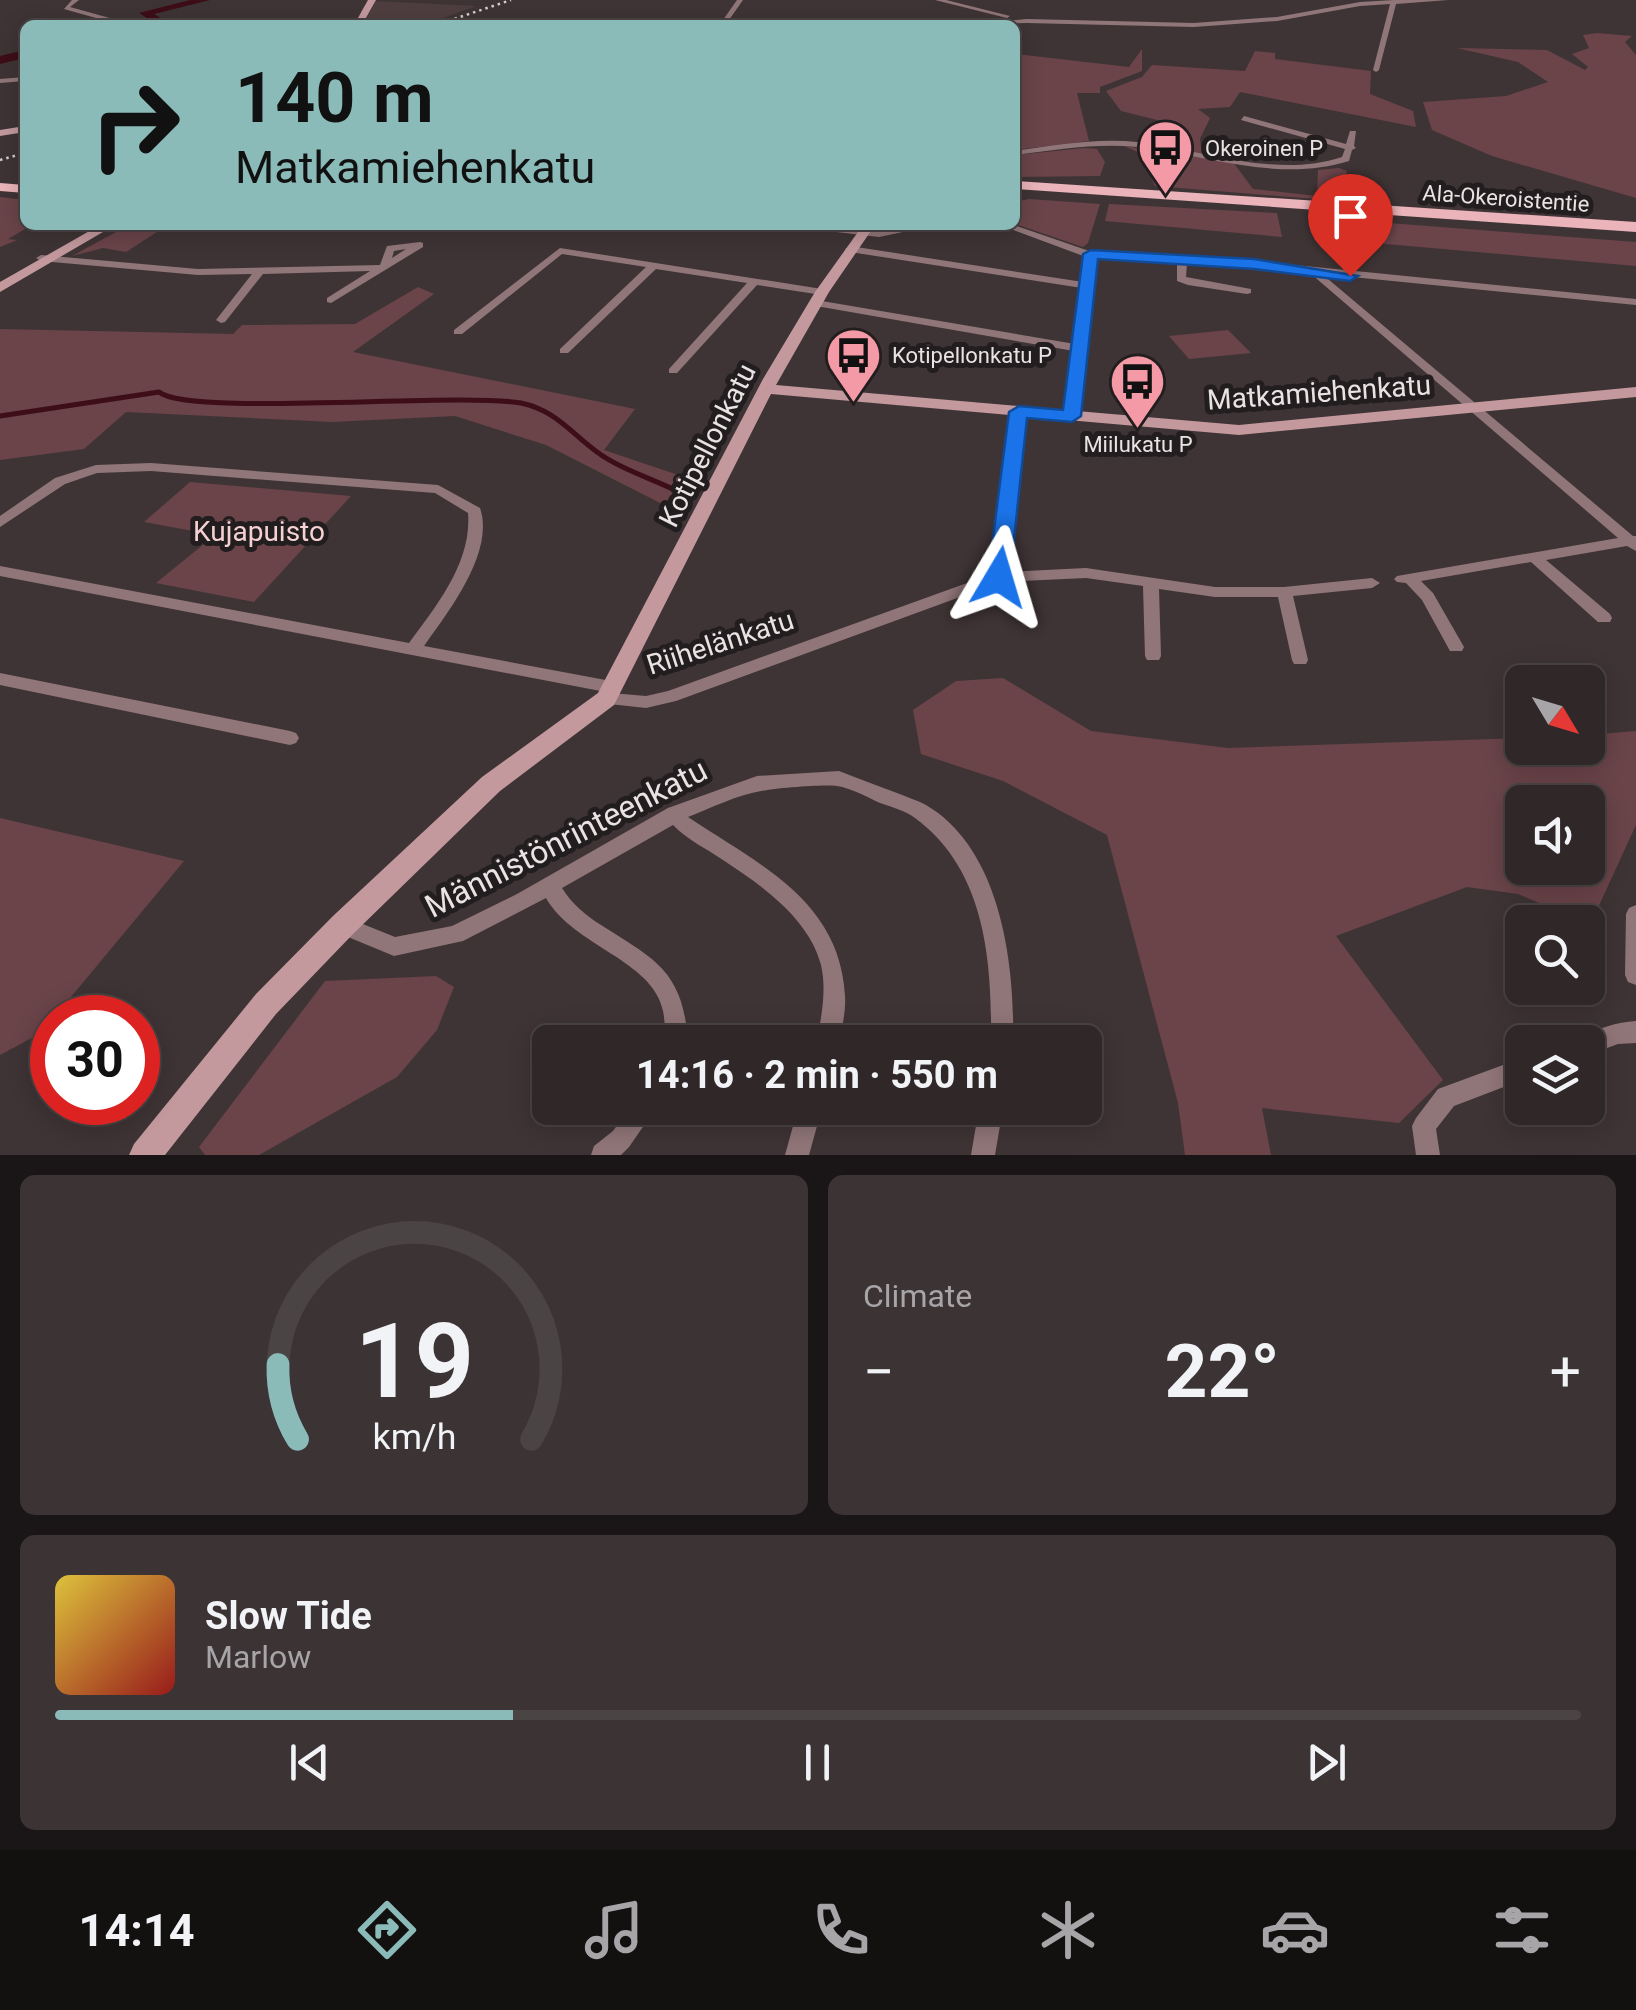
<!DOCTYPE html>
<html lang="en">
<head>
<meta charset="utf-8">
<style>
  body { margin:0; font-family:Roboto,sans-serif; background:#3b3334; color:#f1f3f6; height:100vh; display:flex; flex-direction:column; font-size:38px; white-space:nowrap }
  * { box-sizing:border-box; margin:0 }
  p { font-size:32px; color:#a7a5a8 }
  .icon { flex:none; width:55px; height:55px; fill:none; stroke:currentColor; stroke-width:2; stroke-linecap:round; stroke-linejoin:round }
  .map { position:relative; height:1155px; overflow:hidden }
  .details { display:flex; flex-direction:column; gap:20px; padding:20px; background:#1a1516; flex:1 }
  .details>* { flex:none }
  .hud { position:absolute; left:20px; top:20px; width:1000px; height:210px; border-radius:15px; box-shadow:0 5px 25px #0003,0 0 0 2px #4a4445; background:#8bbbb9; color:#111; overflow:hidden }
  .needle { width:65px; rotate:128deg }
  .buttons { position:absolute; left:1505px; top:665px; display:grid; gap:20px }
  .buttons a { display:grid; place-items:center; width:100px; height:100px; border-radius:15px; background:#2f2728; box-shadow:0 5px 25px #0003,0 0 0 2px #4a4445; font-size:50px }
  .speed { position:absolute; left:30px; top:995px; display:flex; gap:20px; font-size:50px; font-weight:700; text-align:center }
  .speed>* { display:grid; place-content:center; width:130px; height:130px; border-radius:50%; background:#2f2728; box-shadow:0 5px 25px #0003,0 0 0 2px #4a4445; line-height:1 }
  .speed .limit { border:15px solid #d22; background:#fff; color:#111 }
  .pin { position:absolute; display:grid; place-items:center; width:85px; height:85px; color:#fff; margin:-102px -42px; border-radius:50% 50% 50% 0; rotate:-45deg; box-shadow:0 0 10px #0007 }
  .pin .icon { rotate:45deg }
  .me { position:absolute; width:110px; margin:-55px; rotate:7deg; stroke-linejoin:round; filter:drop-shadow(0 0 8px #0008) }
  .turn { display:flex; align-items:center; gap:35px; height:210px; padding:0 50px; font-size:45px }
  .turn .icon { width:130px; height:130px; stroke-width:2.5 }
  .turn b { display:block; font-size:70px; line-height:85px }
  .big { font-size:75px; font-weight:700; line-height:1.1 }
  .details .widget { flex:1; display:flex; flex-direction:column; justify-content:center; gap:15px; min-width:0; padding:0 35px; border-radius:15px; background:#3b3334 }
  .details .dial { align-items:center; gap:0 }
  .dial svg { height:260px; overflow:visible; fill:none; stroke:#4a4445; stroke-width:7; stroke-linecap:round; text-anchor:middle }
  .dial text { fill:#f1f3f6; stroke:none }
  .song { display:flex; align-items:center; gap:30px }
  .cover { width:120px; height:120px; border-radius:15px; background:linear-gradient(135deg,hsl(50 70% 55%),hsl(0 70% 35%)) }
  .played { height:10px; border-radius:5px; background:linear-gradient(90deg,#8bbbb9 30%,#4a4445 30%) }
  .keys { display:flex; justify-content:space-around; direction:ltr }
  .heat { display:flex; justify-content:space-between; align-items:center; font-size:55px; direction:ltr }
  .details .tiles { flex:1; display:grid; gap:20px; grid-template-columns:1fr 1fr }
  .widget:last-child { grid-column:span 2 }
  .trip { position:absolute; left:532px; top:1025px; width:570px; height:100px; border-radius:15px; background:#2f2728; box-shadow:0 5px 25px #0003,0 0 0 2px #4a4445; font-weight:700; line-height:100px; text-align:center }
  .dock { display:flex; height:160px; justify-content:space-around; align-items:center; background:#131010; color:#a7a5a8 }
  .dock .icon { width:70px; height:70px }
  .dock .on { color:#8bbbb9 }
  .dock b { font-size:45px; color:#f1f3f6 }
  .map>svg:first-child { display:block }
  .built { fill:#4f3e3f }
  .green { fill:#6a4449; fill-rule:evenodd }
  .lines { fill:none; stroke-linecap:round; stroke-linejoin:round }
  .stream { stroke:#3d0d18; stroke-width:5 }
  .river { fill:#3d0d18; fill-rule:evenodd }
  .street { fill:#917679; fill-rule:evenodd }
  .secondary { fill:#c3999e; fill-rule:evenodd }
  .primary { fill:#eab4ba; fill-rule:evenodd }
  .rail { stroke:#d5cece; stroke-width:2.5; stroke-dasharray:2.5 4; stroke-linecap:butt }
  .route { fill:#1a73e8; stroke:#114b97; stroke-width:2.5 }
  .labels { text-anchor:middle; stroke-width:10; stroke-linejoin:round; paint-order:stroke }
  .far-poi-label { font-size:22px; fill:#eae3e3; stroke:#221d1e; text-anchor:start }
  .far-street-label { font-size:22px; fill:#eae3e3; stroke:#221d1e }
  .street-label { font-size:28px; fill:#eae3e3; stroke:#221d1e }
  .park-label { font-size:28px; fill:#f6d1d4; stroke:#221d1e }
  .near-street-label { font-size:32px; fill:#eae3e3; stroke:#221d1e }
</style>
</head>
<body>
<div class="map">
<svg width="1636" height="1155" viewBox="0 0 1636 1155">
  <rect width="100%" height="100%" fill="#3f3435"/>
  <path class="built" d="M376 1 476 6 424 25H363Z"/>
  <g class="green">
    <path d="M1597 33 1632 36 1625 42 1636 55V198L1492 156 1432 130 1423 102 1506 96 1548 82 1518 62 1457 48 1547 50 1585 70 1588 67 1572 54 1589 48 1583 35Z"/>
    <path d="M1142 49V71L1100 87V93H1077L1089 141 1015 150V54L1129 67Z"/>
    <path d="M1255 51 1275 53V59L1371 71 1370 94 1413 111 1416 127 1240 92 1230 107 1198 109 1210 118 1200 139 1202 156 1158 148 1161 121 1121 111 1106 91 1142 77 1152 65 1245 71Z"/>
    <path d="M1124 146 1233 162 1253 189 1317 196 1318 170 1339 168 1347 171 1340 201 1155 186 1140 153Z"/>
    <path d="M1084 148 1097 149 1105 162 1100 176 1015 177V155Z"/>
    <path d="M0 197 25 200V225H32L8 239 17 240 0 247Z"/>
    <path d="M1029 199 1100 204 1088 243 1083 247 1015 224V202Z"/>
    <path d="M1109 204 1277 213 1282 237 1105 221Z"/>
    <path d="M1336 219 1636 242V266L1352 241Z"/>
    <path d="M129 225H192L163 228 126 252 103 248 72 256Z"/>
    <path d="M418 287 434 294 353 352 635 409 604 450 696 481 676 511 546 445 455 416 332 422 126 412 84 449 0 460V329L233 334 242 325 355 324Z"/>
    <path d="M1228 330 1251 353 1189 359 1169 336Z"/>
    <path d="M190 482 351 496 254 602 156 583 215 535 144 522Z"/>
    <path d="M1003 678 1091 731 1228 748 1522 738V748H1588V735L1636 731V825L1590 925 1518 894 1467 887 1336 936 1443 1080 1399 1123 1262 1108 1271 1155H1185L1178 1103 1107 835 1003 781 921 754 913 710 956 681ZM1522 802H1588V868H1522Z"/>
    <path d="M0 818 184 861 41 1033 0 1055Z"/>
    <path d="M436 976 454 987 437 1030 397 1077 259 1155H205L199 1147 325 981Z"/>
  </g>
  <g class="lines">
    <path class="stream" d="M0 416 159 392C188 417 458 392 521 403 555 410 571 433 597 452 620 469 653 479 679 492"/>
    <g class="river">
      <path d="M190 0H210L154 14 172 25H158L139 13Z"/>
      <path d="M25 50V58L0 64V56Z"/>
    </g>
    <g class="street">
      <path d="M72 0H79L70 7 124 22 195 25H121L64 9Z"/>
      <path d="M737 0H743L729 20 853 25 685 23 547 25 685 19 723 20Z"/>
      <path d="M935 0H946L1010 16 1007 18Z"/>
      <path d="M1394 0H1448L1396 4 1379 70 1376 72 1373 70 1390 4 1360 6 1277 21 1194 27 1027 23 959 25 1027 19 1194 23 1277 17 1360 2Z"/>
      <path d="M363 20 361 23 266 24 269 22Z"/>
      <path d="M25 77V81L0 83V79Z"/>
      <path d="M1244 116 1346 144 1350 131H1356L1354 146 1356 148 1352 150 1349 161C1279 183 1207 155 1137 147 1096 143 1056 150 1015 155V151C1056 145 1096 138 1137 142 1204 150 1276 179 1342 157L1345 149 1241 120Z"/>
      <path d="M797 225C825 225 853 232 879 231 898 231 916 225 936 225L879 237 802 228Z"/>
      <path d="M1000 225H1014L1092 252 1255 261 1636 299V305L1322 274 1633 536H1636V551L1627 546 1546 560 1610 614 1612 618 1610 622H1598L1531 562 1421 581 1433 593 1464 647 1462 651H1450L1422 600 1406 583 1397 582 1394 579 1397 576 1618 538 1310 273 1187 263 1186 277 1251 289V293L1247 294 1188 285 1177 281V263L1096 258 1078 417 1072 421 1066 417 1074 351 816 306 811 303 816 300 1075 344 1082 288 850 252 845 249 850 246 1083 282 1086 257Z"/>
      <path d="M420 242 423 243V247L331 303 327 302V298L370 271 263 274 225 322 221 323 216 320 252 274 198 275 41 261 36 258 41 255 198 269 380 265 387 246ZM406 249 392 258 394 251Z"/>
      <path d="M560 248 822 289 827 292 822 295 757 285 677 373H669V369L747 283 656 269 568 353H560V349L646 267 562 254 462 334H454V330Z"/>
      <path d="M1019 407 1025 411 1007 572 1086 568 1215 587H1284L1372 578 1380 583 1372 588 1293 596 1308 660 1306 664H1294L1292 660 1278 597H1215L1159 589 1161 656 1159 660H1147L1145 656 1143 586 1086 578 1001 582 676 701 646 708 600 703 598 699 600 695 611 693 0 576V566L409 643C437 605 472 562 468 513L435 493 151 471 97 473 65 484 0 527V516L55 478 96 465 151 463 438 485 480 508C495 552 449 611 424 646L611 681 617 683 619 687 617 691 611 693 646 696 668 691 992 574 1013 411Z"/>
      <path d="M0 673 290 731 296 733 299 738 296 743 290 745 0 685Z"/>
      <path d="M839 771C858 778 877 786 897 793 906 797 917 800 926 805 1001 849 1015 964 1013 1042H991C992 962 986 870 915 818 906 811 892 807 880 803 867 797 851 788 837 786 824 784 775 788 761 791 737 795 711 808 688 817 758 864 840 900 845 996 846 1011 842 1028 839 1042H817C821 1017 827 991 821 965 809 918 761 885 723 860 707 849 686 839 673 825L562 888C572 904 585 915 601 925 656 960 683 971 688 1042H666C665 1032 665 1021 663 1011 653 960 573 946 546 898L463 941 394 956 336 932 333 925 336 918 343 916 395 937 452 926 517 894 668 808 757 776Z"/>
      <path d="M1636 905V985L1628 982 1625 975 1626 914 1629 908Z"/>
      <path d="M1636 1021V1043L1618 1044 1588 1055V1042H1577L1580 1036C1599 1029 1616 1022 1636 1021Z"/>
      <path d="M1522 1058V1080L1454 1106 1436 1129 1440 1155H1416L1412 1126 1416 1118 1438 1089Z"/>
      <path d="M630 1108H656L629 1147 621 1155H591L594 1146 613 1131Z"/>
      <path d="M798 1108H822L809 1155H785Z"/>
      <path d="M979 1108H1003L995 1155H971Z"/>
    </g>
    <g class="secondary">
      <path d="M368 0H376L362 25H354Z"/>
      <path d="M25 126V132L0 136V130Z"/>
      <path d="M100 225H115L0 292V282Z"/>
      <path d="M863 225H875L829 292 776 385 1239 425 1636 387V397L1239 435 771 394 614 705 500 791 353 934 276 1014 165 1155H129L134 1144 256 994 333 916 482 777 598 693 763 379 815 292Z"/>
    </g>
    <g class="primary">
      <path d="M1015 181 1636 222V232L1015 189Z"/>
      <path d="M0 183 25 185V193L0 191Z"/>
    </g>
    <g class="rail">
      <path d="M436 25 511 0"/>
      <path d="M0 160 25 153"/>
    </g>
  </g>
  <path class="route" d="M1091 250 1254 259 1358 276 1350 281 1254 269 1098 259 1081 416 1072 422 1027 418 1010 577 1007 582H991L988 577 1009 412 1019 406 1063 410 1083 254Z"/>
  <defs>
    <symbol id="bus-pin" viewBox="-11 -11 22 30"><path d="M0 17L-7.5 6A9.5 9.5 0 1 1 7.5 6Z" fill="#f49aa6" stroke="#221d1e"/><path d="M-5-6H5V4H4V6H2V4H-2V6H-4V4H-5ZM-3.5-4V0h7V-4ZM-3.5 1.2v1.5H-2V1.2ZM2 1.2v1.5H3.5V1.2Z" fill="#111"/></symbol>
  </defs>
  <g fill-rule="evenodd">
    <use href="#bus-pin" x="1134" y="116" width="63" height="86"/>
    <use href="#bus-pin" x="822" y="324" width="63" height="86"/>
    <use href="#bus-pin" x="1106" y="350" width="63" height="86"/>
  </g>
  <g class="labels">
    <g class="far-poi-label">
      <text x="1205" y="156">Okeroinen P</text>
      <text x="892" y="363">Kotipellonkatu P</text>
      <text x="1138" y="452" text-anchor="middle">Miilukatu P</text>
    </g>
    <g class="far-street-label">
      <text transform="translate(1506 198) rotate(4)" y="8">Ala-Okeroistentie</text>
    </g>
    <g class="street-label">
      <text transform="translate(1319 392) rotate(-4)" y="10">Matkamiehenkatu</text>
      <text transform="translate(707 445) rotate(-63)" y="10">Kotipellonkatu</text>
      <text transform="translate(720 642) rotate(-18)" y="10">Riihelänkatu</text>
    </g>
    <g class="park-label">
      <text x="259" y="541">Kujapuisto</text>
    </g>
    <g class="near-street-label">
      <text transform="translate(566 838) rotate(-27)" y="11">Männistönrinteenkatu</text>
    </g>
  </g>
</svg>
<div class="buttons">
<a><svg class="needle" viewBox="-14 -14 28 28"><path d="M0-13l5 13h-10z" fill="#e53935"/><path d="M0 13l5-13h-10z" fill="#a7a5a8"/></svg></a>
<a><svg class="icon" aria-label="sound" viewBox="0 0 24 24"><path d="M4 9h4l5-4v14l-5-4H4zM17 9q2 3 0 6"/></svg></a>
<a><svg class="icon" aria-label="search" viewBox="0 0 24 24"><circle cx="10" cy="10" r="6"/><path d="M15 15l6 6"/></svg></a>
<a><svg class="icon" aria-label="layers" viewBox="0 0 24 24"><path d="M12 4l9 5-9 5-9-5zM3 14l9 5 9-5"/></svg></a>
</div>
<div class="speed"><div class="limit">30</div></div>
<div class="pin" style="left:1350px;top:276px;background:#d93025"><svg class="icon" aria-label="arrive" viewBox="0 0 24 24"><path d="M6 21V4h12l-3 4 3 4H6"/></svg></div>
<svg class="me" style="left:999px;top:577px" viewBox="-20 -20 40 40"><path d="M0-17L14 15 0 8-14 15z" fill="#1a73e8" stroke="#fff" stroke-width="4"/></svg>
<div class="trip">14:16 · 2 min · 550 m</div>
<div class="hud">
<div class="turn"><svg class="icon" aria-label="right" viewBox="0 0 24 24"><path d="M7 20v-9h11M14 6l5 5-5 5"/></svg><div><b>140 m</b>Matkamiehenkatu</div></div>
</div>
</div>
<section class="details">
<div class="tiles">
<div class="widget dial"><svg viewBox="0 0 100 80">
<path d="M14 69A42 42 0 1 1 86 69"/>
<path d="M14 69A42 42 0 0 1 8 46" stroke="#8bbbb9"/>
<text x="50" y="56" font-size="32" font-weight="700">19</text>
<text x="50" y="72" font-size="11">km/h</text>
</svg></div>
<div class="widget"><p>Climate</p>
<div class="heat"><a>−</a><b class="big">22°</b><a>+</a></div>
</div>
<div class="widget">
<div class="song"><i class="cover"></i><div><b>Slow Tide</b><p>Marlow</p></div></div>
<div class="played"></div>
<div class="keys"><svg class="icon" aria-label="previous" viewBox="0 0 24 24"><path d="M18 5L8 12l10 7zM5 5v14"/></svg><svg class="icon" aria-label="pause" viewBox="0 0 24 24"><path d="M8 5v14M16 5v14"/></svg><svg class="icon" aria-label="next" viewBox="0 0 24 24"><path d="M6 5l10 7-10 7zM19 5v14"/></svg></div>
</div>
</div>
</section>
<nav class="dock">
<b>14:14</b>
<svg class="icon on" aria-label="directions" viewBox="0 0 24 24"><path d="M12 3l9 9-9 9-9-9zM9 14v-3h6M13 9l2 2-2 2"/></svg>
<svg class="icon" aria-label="music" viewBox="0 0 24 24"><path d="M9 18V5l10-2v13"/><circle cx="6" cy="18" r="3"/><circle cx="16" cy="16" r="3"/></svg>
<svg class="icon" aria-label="phone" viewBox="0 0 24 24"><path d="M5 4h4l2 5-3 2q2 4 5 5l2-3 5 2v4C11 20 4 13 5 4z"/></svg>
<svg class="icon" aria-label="climate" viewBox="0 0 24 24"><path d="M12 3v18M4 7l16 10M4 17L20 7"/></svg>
<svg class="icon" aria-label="car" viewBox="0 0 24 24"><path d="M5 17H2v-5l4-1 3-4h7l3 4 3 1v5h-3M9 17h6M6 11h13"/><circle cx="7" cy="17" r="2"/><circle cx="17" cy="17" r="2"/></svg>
<svg class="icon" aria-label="filters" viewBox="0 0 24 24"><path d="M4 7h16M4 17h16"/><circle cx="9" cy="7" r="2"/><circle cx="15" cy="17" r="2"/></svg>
</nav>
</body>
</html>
